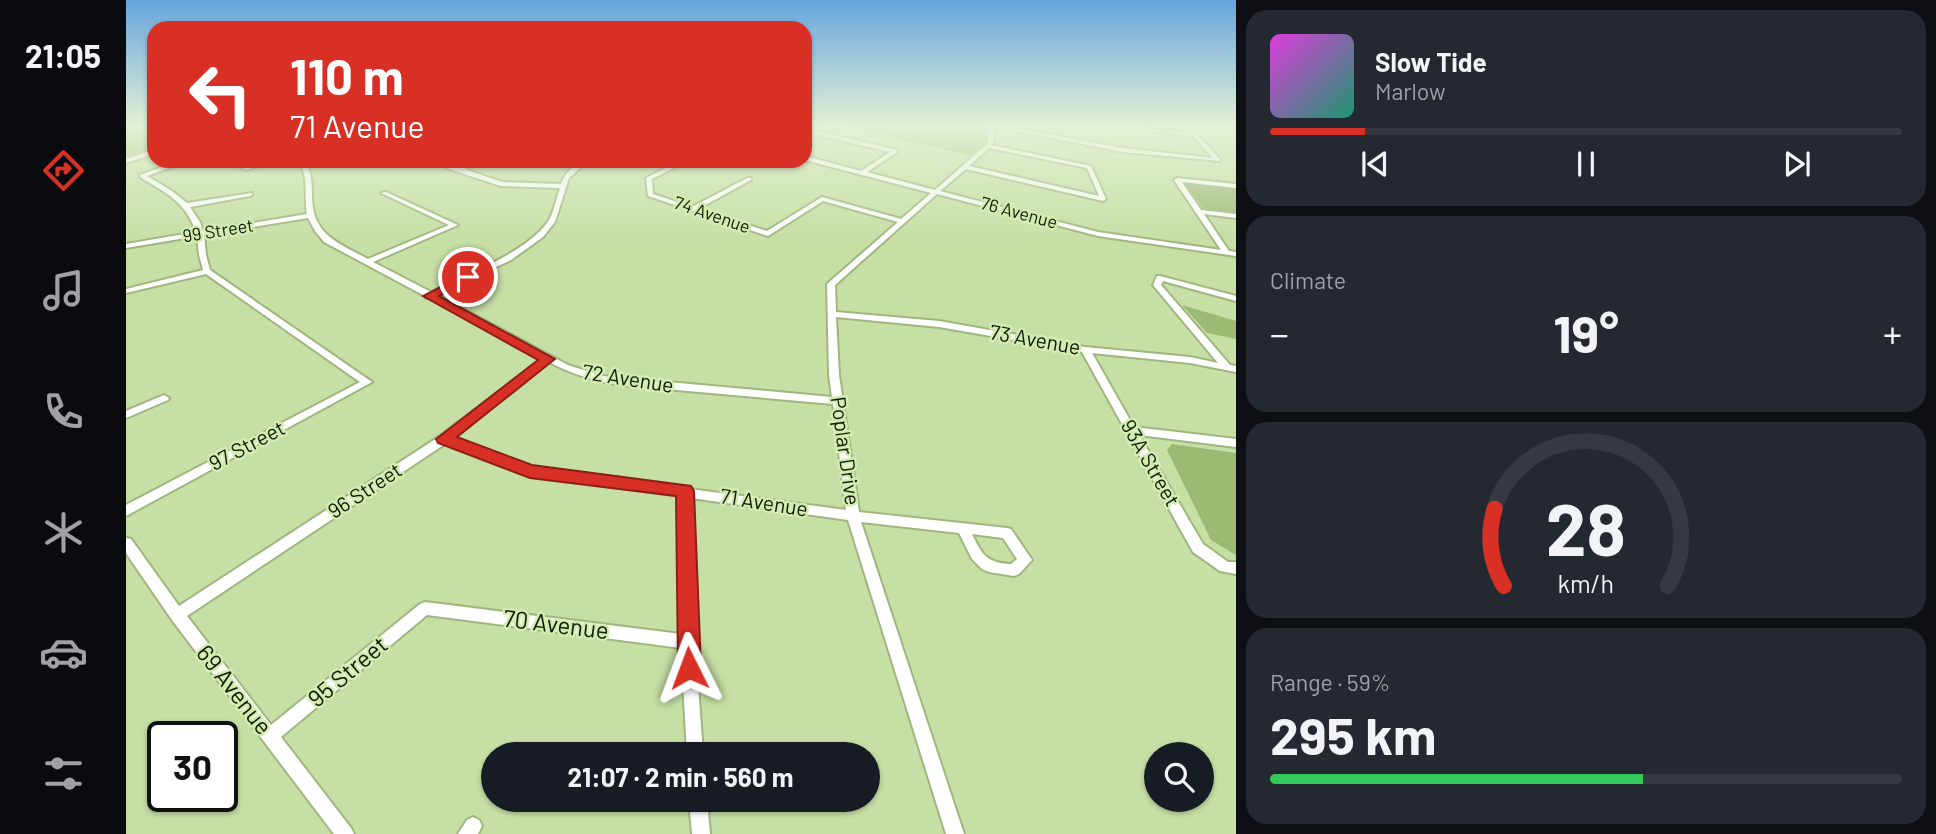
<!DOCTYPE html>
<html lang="en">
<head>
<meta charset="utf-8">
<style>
  body { margin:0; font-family:Barlow,sans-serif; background:#242831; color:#f1f3f6; height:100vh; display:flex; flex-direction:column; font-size:26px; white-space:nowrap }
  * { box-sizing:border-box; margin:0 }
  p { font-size:23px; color:#9ea1a6 }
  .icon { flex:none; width:38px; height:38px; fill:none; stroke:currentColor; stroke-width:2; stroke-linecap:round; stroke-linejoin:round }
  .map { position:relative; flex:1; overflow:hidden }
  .side { display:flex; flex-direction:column; gap:10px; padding:10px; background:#0d0f14; width:700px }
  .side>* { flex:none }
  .hud { position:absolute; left:21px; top:21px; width:665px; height:147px; border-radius:21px; box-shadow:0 2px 5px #0004; background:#d93025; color:#fff; overflow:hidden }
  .tools { position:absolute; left:1018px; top:742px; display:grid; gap:14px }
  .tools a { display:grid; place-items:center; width:70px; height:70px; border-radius:50%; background:#171b24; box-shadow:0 2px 5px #0004; font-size:35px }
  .speed { position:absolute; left:21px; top:721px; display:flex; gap:14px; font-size:35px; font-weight:700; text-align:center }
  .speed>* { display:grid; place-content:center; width:91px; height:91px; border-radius:50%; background:#171b24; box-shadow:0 2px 5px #0004; line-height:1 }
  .speed .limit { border:4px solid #111; border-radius:10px; background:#fff; color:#111 }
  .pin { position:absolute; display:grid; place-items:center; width:60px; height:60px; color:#fff; margin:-30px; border:4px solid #fff; border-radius:50%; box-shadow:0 2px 7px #0007 }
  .me { position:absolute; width:77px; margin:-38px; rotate:357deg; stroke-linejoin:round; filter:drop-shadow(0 0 5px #0008) }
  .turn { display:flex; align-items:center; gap:24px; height:147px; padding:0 28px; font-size:32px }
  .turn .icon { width:91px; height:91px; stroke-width:2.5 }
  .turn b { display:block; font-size:49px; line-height:60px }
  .big { font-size:52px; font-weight:700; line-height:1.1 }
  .side .card { flex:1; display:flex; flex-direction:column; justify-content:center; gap:10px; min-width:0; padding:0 24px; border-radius:21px; background:#242831 }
  .side .dial { align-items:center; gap:0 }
  .dial svg { height:182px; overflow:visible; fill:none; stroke:#363941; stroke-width:7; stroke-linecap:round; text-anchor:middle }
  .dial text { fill:#f1f3f6; stroke:none }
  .song { display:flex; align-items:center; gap:21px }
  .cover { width:84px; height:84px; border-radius:10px; background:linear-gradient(135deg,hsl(300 70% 55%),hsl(160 70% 35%)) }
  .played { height:7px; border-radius:4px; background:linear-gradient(90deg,#d93025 15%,#363941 15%) }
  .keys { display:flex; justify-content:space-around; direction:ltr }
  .heat { display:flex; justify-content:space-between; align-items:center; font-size:38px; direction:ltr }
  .charge { height:10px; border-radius:5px; background:linear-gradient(90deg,#34c759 59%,#363941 0) }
  .trip { position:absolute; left:355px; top:742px; width:399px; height:70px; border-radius:35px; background:#171b24; box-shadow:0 2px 5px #0004; font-weight:700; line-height:70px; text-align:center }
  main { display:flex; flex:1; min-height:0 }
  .tab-bar { display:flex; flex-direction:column; width:126px; justify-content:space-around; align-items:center; background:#090b0e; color:#9ea1a6 }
  .tab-bar .icon { width:49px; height:49px }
  .tab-bar .on { color:#d93025 }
  .tab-bar b { font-size:32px; color:#f1f3f6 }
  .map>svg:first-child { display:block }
  .green { fill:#9dba75 }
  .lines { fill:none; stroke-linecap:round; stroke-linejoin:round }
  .river { fill:#478eca; fill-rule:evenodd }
  .minor-casing { stroke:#9fb77f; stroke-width:4 }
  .major-casing { stroke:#9fb77f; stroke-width:4 }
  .minor { fill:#fff; fill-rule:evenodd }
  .major { fill:#fff; fill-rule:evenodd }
  .route { fill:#d93025; stroke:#8d1f18; stroke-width:2 }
  .labels { text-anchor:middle; stroke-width:5; stroke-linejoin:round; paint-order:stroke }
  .far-street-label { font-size:18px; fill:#131b06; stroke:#d3ecb2 }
  .street-label { font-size:21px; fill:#131b06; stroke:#d3ecb2 }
  .near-street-label { font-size:24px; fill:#131b06; stroke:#d3ecb2 }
</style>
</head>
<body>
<main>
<nav class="tab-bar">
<b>21:05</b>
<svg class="icon on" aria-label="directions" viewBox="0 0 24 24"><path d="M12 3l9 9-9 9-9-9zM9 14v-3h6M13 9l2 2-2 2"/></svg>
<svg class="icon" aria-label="music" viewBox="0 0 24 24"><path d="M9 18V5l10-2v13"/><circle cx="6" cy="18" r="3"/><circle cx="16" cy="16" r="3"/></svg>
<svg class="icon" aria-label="phone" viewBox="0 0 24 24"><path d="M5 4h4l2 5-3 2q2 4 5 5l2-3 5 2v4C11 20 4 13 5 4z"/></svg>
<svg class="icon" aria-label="climate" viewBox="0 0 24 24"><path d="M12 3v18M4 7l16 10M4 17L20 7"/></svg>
<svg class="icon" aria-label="car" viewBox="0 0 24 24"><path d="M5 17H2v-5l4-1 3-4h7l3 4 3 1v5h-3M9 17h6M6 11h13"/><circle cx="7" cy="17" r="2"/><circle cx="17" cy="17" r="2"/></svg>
<svg class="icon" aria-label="filters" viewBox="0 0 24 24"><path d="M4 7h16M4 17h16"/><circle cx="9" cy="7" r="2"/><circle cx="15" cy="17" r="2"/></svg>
</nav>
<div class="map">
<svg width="1110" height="834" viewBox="0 0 1110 834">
  <rect width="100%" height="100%" fill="#c6dfa5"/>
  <g class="green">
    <path d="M0 125H28V149L0 156Z"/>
    <path d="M711 125H865V142L851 157Z"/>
    <path d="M1058 182 1110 187V213L1078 210Z"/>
    <path d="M1056 305 1110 321V339L1081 333Z"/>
    <path d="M1046 444 1110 453V555L1085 540 1041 450Z"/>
  </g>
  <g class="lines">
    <path class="river" d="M0 125H6L0 130Z"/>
    <defs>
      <g id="minor">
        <path d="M862 125H874L997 148 1087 158 1067 136 974 125H991L1071 134 1094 159V161L997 152 868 127V142L865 145 965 166 980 199 977 201 840 169 814 191 972 232 1095 250 1048 180 1051 178 1110 184V188L1056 182 1075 210 1110 214V218L1078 214 1103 251 1110 252V256L972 236 811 194 709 285 710 312 813 321 959 347 1064 357 1092 363 1027 285 1031 276H1034L1110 296V301L1037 281 1035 285 1104 365 1110 366V372L1064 363 966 353 1008 427 1110 439V447L1013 435 1077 544 1102 562H1110V574L1094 571 1067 552 956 352 813 327 710 317 713 375 733 512 881 528 885 529 906 560 893 574 888 576 863 572 856 569 846 559 833 533 735 522 838 834H820L722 520 565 498 569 642 577 754H561L555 648 301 615 155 737 225 828 228 834H208L46 620 0 553V538L5 539 53 606 314 436 416 359 304 298H300L299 296 198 242 189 231 182 218 78 235 80 255 84 270 246 382 0 516V505L234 382 80 274 0 293V289L77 270 73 255 71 236 0 248V244L70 232C60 202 40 193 14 177V175L53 161H62L21 176 46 191 61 203 126 193V195L124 196 64 207 74 222 77 231 181 214C178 196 183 178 173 161H179C186 174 186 184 186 198 187 236 213 243 242 259L323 225 255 193 260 192 332 225 247 262 305 292C338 276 399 253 421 223 428 214 430 199 434 188L375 186 329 171 305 161C315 161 326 168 335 166 344 165 351 161 360 161L338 169 376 182 435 184C438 174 450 161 462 161L443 178 429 222 417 237 385 260 311 295 442 365 476 376 706 397 703 375 701 284 772 222 697 201 642 236 522 196 520 178 554 161H562L526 179 527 194 566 207 621 178H625V180L572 209 641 231 696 197 775 219 805 193 679 160V156L735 171 764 152 679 132V128L771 150V152L741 172 809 190 860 145 862 142ZM863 148 961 168 973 196 843 166ZM423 362C445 374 469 381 494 385L707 404 720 510 564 489 559 487 556 488 405 467 327 438ZM319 444 404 475 553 496 555 634 299 602 294 604 145 725 61 616ZM846 534 877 538 891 559 885 564C861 563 856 555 846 534Z"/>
        <path d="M101 161C109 161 117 166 125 165 133 164 140 161 149 161L121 170Z"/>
        <path d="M38 395 43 398 42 400 0 418V411Z"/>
        <path d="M563 800H581L584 834H566Z"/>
        <path d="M347 817 353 820 356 826 352 834H332L341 820Z"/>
      </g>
      <path id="major" d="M28 150V154L0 163V159Z"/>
    </defs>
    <use href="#minor" class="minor-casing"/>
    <use href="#major" class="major-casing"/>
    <use href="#minor" class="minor"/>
    <use href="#major" class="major"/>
  </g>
  <linearGradient id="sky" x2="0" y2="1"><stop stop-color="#67a5dc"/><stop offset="0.52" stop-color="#e5f1d6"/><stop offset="1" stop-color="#e5f1d6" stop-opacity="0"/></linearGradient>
  <rect width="1110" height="242" fill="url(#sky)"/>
  <path class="route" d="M342 273 348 277 347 279 313 296 429 359 331 437 406 465 565 486 568 491 575 668 571 675 563 679 555 675 552 668 550 496 404 478 312 443 310 439 412 360 297 296Z"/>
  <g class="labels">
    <g class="far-street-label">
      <text transform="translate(893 213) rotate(15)" y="6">76 Avenue</text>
      <text transform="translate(586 215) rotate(19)" y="6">74 Avenue</text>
      <text transform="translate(92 231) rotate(-9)" y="6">99 Street</text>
    </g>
    <g class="street-label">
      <text transform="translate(909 340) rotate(10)" y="7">73 Avenue</text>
      <text transform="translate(502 379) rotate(9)" y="7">72 Avenue</text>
      <text transform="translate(121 446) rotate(-28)" y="7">97 Street</text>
      <text transform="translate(719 451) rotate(82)" y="7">Poplar Drive</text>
      <text transform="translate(1024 463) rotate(60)" y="7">93A Street</text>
      <text transform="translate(239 491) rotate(-33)" y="7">96 Street</text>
      <text transform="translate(638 503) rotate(9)" y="7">71 Avenue</text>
    </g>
    <g class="near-street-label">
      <text transform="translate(430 625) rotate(7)" y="8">70 Avenue</text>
      <text transform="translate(222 672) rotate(-40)" y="8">95 Street</text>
      <text transform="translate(108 690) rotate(52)" y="8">69 Avenue</text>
    </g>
  </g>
</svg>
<div class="tools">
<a><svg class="icon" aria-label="search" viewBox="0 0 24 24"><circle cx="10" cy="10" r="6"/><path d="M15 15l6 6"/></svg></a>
</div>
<div class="speed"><div class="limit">30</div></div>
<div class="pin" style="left:342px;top:277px;background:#d93025"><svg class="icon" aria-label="arrive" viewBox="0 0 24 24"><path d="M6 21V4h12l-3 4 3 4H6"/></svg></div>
<svg class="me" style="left:563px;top:668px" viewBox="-20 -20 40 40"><path d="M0-17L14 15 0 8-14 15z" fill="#d93025" stroke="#fff" stroke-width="4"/></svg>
<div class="trip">21:07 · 2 min · 560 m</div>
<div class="hud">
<div class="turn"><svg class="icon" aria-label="left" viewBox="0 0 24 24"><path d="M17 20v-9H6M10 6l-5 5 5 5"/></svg><div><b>110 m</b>71 Avenue</div></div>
</div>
</div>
<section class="side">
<div class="card">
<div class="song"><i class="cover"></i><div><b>Slow Tide</b><p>Marlow</p></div></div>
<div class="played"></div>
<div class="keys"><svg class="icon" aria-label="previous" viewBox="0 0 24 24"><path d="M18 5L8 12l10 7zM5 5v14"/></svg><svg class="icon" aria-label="pause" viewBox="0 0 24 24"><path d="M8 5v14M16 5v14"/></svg><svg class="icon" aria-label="next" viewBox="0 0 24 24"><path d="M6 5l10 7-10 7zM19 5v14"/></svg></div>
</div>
<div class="card"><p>Climate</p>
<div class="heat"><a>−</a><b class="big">19°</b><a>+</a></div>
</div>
<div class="card dial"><svg viewBox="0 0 100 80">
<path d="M14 69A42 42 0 1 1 86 69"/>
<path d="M14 69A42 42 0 0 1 10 35" stroke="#d93025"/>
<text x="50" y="56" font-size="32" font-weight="700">28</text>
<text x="50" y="72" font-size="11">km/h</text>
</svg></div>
<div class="card"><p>Range · 59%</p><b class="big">295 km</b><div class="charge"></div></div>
</section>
</main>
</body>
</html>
